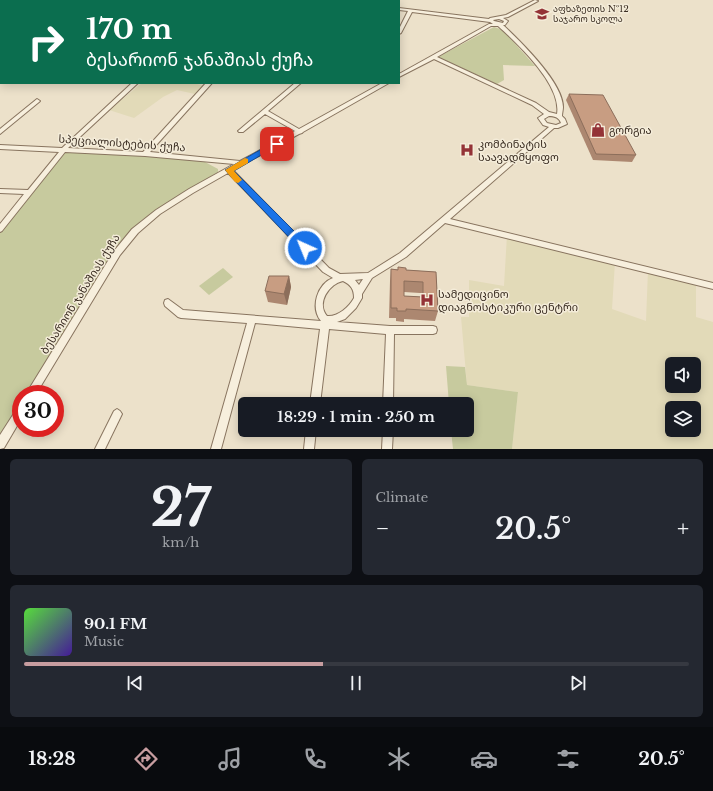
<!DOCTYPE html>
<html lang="en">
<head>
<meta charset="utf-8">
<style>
  body { margin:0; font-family:"Libre Baskerville","Noto Sans Georgian",serif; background:#242831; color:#f1f3f6; height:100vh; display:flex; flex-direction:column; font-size:15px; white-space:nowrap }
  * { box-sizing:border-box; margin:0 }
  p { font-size:13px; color:#9ea1a6 }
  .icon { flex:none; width:22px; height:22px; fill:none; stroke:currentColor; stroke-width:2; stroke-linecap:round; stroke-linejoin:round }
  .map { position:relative; height:449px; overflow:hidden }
  .details { display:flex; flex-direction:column; gap:10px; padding:10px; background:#0d0f14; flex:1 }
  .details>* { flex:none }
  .guide { position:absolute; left:0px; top:0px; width:400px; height:84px; box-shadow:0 2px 10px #0003; background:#0b6e4f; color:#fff; overflow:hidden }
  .tools { position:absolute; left:665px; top:357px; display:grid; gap:8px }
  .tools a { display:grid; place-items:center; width:36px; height:36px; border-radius:6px; background:#171b24; box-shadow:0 2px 10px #0003; font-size:20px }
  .speed { position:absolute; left:12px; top:385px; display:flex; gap:8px; font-size:20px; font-weight:700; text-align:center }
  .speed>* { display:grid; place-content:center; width:52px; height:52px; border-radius:50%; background:#171b24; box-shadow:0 2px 10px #0003; line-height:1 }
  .speed .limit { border:6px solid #d22; background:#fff; color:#111 }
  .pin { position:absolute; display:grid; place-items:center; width:34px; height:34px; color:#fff; margin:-17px; border-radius:8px; box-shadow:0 2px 6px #0006 }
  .me { position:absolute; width:44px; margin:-22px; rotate:316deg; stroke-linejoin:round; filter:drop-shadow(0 0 3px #0008) }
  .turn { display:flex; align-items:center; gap:14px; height:84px; padding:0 20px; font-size:18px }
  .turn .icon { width:52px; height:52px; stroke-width:2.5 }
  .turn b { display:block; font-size:28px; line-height:34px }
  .big { font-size:30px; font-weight:600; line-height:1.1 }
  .details .tile { flex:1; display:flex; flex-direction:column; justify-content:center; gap:6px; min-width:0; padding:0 14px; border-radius:6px; background:#242831 }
  .details .dial { align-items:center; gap:0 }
  .dial b { font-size:52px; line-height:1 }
  .song { display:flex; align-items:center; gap:12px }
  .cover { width:48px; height:48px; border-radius:6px; background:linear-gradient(135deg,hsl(110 70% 55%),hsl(260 70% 35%)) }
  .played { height:4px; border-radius:2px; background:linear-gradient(90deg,#c79da0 45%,#363941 45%) }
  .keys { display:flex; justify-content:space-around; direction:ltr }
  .heat { display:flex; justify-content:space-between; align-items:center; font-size:22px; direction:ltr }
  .details .tiles { flex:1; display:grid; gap:10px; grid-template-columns:1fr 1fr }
  .tile:last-child { grid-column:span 2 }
  .trip { position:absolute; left:238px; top:397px; width:236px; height:40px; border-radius:6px; background:#171b24; box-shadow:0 2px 10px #0003; font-weight:600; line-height:40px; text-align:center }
  .menu { display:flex; height:64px; justify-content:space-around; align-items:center; background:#090b0e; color:#9ea1a6 }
  .menu .icon { width:28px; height:28px }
  .menu .current { color:#c79da0 }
  .menu b { font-size:18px; color:#f1f3f6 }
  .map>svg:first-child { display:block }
  .farmland { fill:#e2dab8; fill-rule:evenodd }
  .green { fill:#c7ca9e }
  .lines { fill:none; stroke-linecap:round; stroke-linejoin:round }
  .minor-casing { stroke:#88745f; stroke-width:2 }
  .minor { fill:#f7efdd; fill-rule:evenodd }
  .wall { fill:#ac8770; fill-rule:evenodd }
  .shaded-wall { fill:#8c6e5b }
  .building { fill:#c89d82; stroke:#8c6e5b; fill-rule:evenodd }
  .route { fill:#1a73e8; stroke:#114b97 }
  .slow { fill:#f59e0b }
  .labels { text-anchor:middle; stroke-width:3; stroke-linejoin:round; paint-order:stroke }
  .far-poi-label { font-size:9px; fill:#3a2d22; stroke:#f4ecd9; text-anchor:start }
  .poi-label { font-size:11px; fill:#3a2d22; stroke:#f4ecd9; text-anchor:start }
  .street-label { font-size:11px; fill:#3a2d22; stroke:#f4ecd9 }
</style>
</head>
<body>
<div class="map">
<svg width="713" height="449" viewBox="0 0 713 449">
  <rect width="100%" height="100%" fill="#ece1ca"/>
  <g class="farmland">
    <path d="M142 83H193L205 86 195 94 177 90 163 97 134 118 109 110Z"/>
    <path d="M507 235 615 262 612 309 646 321 648 270 696 282V317L713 322V449H512L518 392 467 385 461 317H469V280L504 286ZM672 364H694V386H672ZM672 408H694V430H672Z"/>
  </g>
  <g class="green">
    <path d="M494 27 503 30 535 66 503 65 504 80 497 84 438 57Z"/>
    <path d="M68 151 185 159 205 162 218 169V172L142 220 115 248 26 394H21V401L0 435V233L64 152Z"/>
    <path d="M223 268 233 277 209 295 199 286Z"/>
    <path d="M446 366 465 367 467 385 518 392 512 449H453L451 430H467V404H449Z"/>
  </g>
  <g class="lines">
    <defs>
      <g id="minor">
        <path d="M323 0H334L335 1H324Z"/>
        <path d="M535 0 538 1 508 17 503 18 508 21 505 25H503C520 41 563 83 563 107 563 110 562 113 562 116L565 119 567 124 558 128H554L450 219 713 283V289L445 223 406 257 372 278 362 294V298L356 308 345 319 337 322 390 326H433L436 327 437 330 436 333 433 334H394L393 404H383L386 334 329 329 320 404H310L320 329 255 323 221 449H211L247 323 181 318 178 317 165 306 164 303 165 300 168 299 183 310 321 321C310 308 317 284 333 278L323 272 228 173 193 193 160 214 138 233 120 255 36 394H26L114 251 132 229 156 210 189 189 234 164 145 156 65 152 2 231 0 232V224L24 194 0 193V189L28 190 59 152 0 149V145L62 148 132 83H138L68 148 143 152 206 83H212L150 152 240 161 295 131 265 114 243 132H239L238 131 295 83H301L268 111 299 129 382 83H389L303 132 302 133 299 134 233 170 329 268 340 274 368 273 400 253 549 127 543 125 538 118 544 114 532 105 434 59 399 77V74L489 24H493L490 22 412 12 401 33 399 34V29L408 11 399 10V8L489 19 490 18 506 15ZM499 19 504 21 503 23 494 21 493 20ZM491 26H498C518 44 562 85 557 114L549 112 536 103 437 57ZM549 116C554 116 559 117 561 123L556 125 547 123 544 119ZM363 279 359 285 355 280ZM343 281C351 285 354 289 354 298 349 307 338 317 327 316 316 303 329 284 343 281Z"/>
        <rect x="0" y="11" width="1" height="3"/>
        <rect x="0" y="70" width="1" height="4"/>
        <path d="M37 99 40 101 39 102 0 134V129Z"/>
        <path d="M21 405V419L4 448 0 449V435L18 407Z"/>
        <path d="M117 409 120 411 122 414 105 449H95L114 411Z"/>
        <path d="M306 430H316L314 449H304Z"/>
        <path d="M383 430H393L392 449H382Z"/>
      </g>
    </defs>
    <use href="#minor" class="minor-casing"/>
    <use href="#minor" class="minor"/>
  </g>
  <g class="wall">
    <path d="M569 94 636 155 632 162 593 160 566 100Z"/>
    <path d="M391 269 436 272 438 311 435 321 404 319V322L396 321V318H389L390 281ZM404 292 420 293V297L404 296Z"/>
    <path d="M289 276 291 287 287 305 268 302 265 291Z"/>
  </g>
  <path class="shaded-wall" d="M289 276 291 287 287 305 284 294Z"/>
  <g class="building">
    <path d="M569 94 603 95 636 155 596 154Z"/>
    <path d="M398 267 406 268V270L436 272 438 311 406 309V311H397V308H391V269L398 270ZM404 281 423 282V297L404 296Z"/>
    <path d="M269 276H289L284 294 265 291Z"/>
  </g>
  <path class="route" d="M274 142H279L280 144 234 171 308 245 309 248 308 250H301L225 170Z"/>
  <path class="slow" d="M245 158 248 159V163L234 171 242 180 238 183 235 182 225 170Z"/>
  <defs>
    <symbol id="school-bare" viewBox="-9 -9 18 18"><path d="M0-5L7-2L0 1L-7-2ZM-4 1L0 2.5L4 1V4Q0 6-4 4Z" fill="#943337" stroke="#f4ecd9" stroke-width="2.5" paint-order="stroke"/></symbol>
    <symbol id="shop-bare" viewBox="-9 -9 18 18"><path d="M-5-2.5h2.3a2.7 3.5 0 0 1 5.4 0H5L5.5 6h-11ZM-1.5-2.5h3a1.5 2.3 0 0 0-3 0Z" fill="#943337" stroke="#f4ecd9" stroke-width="2.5" paint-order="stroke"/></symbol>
    <symbol id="hospital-bare" viewBox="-9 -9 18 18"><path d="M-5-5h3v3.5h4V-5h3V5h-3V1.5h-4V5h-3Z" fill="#943337" stroke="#f4ecd9" stroke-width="2.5" paint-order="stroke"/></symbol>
  </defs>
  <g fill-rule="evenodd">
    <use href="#school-bare" x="532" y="4" width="20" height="20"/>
    <use href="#shop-bare" x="588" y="120" width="20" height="20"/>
    <use href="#hospital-bare" x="457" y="140" width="20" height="20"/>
    <use href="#hospital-bare" x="417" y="290" width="20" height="20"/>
  </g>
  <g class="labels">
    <g class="far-poi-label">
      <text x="553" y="12">აფხაზეთის №12<tspan x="553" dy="10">საჯარო სკოლა</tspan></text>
    </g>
    <g class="poi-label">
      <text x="609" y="134">გორგია</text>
      <text x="478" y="148">კომბინატის<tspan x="478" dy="13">საავადმყოფო</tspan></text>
      <text x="438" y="298">სამედიცინო<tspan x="438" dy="13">დიაგნოსტიკური ცენტრი</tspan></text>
    </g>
    <g class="street-label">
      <text transform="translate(122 143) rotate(4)" y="4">სპეციალისტების ქუჩა</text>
      <text transform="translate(80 294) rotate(-58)" y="4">ბესარიონ ჯანაშიას ქუჩა</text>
    </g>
  </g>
</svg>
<div class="tools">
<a><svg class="icon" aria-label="sound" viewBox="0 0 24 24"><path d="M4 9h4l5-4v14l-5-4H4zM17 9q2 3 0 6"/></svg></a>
<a><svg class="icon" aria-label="layers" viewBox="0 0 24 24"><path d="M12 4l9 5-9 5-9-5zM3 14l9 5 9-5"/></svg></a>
</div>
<div class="speed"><div class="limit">30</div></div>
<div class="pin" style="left:277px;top:144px;background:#d93025"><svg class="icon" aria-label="arrive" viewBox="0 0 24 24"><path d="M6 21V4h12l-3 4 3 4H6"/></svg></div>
<svg class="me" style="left:305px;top:248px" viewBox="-20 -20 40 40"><circle r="17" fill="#1a73e8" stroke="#fff" stroke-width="3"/><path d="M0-11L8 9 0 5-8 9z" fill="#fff"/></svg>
<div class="trip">18:29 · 1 min · 250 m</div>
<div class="guide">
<div class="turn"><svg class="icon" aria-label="right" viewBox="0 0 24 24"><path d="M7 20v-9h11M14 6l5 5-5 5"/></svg><div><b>170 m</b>ბესარიონ ჯანაშიას ქუჩა</div></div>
</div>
</div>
<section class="details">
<div class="tiles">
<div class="tile dial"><b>27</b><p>km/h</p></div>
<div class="tile"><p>Climate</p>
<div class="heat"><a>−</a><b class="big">20.5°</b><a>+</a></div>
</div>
<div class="tile">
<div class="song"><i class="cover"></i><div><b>90.1 FM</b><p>Music</p></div></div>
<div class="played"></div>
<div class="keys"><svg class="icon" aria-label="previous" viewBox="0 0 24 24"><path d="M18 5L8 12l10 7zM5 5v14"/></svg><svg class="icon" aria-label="pause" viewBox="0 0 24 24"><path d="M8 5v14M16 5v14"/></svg><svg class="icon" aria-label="next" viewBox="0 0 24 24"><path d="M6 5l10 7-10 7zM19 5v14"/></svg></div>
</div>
</div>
</section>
<nav class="menu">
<b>18:28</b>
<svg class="icon current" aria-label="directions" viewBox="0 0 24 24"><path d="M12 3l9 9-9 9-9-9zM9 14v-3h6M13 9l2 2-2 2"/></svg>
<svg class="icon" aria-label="music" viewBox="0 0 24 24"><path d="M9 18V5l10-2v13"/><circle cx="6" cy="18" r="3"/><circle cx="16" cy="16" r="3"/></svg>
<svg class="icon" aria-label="phone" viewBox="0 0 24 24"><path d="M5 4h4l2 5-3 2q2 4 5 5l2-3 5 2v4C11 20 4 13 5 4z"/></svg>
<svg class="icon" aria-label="climate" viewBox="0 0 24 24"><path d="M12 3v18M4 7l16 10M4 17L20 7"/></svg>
<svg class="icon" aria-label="car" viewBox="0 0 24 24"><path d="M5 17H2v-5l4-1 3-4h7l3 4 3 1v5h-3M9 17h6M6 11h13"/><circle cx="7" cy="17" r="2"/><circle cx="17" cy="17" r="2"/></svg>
<svg class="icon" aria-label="filters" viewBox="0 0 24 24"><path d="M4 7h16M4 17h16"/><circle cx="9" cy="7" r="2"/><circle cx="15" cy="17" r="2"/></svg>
<b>20.5°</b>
</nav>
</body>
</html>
